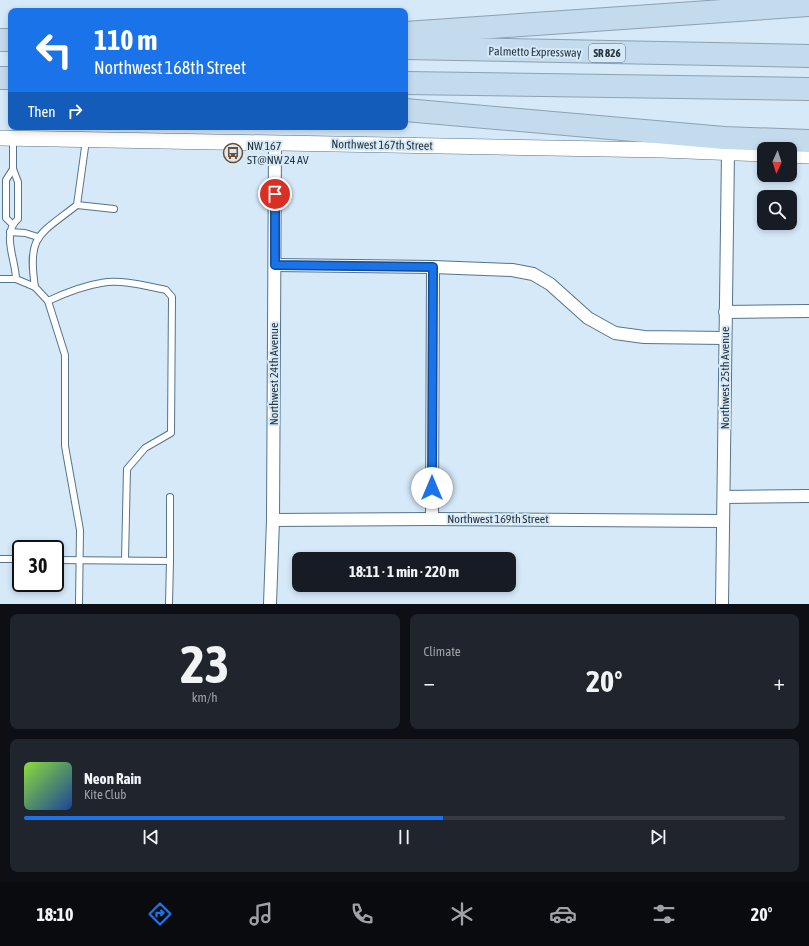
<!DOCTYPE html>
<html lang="en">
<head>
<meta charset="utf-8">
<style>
  body { margin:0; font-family:"Asap Condensed",sans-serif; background:#20242c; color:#f1f3f6; height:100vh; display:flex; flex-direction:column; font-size:15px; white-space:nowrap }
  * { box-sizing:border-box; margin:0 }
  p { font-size:13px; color:#9ea1a6 }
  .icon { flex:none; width:22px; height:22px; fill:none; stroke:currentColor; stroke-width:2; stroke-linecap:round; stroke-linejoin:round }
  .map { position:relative; height:604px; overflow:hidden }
  .details { display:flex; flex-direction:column; gap:10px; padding:10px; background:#0d0f14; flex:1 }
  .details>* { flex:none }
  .top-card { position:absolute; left:8px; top:8px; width:400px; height:122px; border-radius:8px; box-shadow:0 2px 6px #0003; background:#1a73e8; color:#fff; overflow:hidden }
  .needle { width:26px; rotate:183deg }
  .controls { position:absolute; left:757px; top:142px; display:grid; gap:8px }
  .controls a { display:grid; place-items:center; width:40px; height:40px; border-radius:8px; background:#171b24; box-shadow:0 2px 6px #0003; font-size:20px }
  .speed { position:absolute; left:12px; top:540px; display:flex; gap:8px; font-size:20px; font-weight:700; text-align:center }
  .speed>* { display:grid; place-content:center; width:52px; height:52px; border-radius:50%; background:#171b24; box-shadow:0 2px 6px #0003; line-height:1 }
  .speed .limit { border:2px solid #111; border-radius:6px; background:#fff; color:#111 }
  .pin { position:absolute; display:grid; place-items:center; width:34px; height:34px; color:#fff; margin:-17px; border:2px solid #fff; border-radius:50%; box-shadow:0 1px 4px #0007 }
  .me { position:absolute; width:44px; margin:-22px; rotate:0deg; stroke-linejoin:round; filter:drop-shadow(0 0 3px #0008) }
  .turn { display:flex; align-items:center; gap:14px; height:84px; padding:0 20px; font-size:18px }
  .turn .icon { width:52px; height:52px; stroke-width:2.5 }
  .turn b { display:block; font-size:28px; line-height:34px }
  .then { display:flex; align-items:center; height:38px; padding:0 20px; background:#0003; gap:8px; font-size:15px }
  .big { font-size:30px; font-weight:700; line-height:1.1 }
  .details .tile { flex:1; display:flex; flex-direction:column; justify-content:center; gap:6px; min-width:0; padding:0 14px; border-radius:8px; background:#20242c }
  .details .dial { align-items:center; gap:0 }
  .dial b { font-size:52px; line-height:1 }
  .song { display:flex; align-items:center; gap:12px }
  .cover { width:48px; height:48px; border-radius:6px; background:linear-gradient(135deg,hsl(90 70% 55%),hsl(220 70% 35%)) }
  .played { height:4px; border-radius:2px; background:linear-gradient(90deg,#1a73e8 55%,#363941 55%) }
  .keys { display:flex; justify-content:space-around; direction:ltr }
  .heat { display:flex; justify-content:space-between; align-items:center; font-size:22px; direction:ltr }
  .details .tiles { flex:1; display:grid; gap:10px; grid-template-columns:1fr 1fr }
  .tile:last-child { grid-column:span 2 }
  .trip { position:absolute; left:292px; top:552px; width:224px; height:40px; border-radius:8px; background:#171b24; box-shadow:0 2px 6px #0003; font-weight:700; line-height:40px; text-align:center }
  .menu { display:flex; height:64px; justify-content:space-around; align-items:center; background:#090b0e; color:#9ea1a6 }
  .menu .icon { width:28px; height:28px }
  .menu .on { color:#1a73e8 }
  .menu b { font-size:18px; color:#f1f3f6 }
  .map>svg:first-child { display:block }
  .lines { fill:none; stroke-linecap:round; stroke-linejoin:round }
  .service-casing { stroke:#56748b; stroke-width:8 }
  .minor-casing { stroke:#56748b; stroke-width:14 }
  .tertiary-casing { stroke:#56748b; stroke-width:16 }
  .motorway-casing { stroke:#8da1b0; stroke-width:24 }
  .service { stroke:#fff; stroke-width:6 }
  .minor { stroke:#fff; stroke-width:12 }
  .tertiary { stroke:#fff; stroke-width:15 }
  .motorway { stroke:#c4dbed; stroke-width:22 }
  .route-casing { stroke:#114b97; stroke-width:10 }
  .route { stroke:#1a73e8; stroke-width:7 }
  .labels { text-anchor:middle; stroke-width:4; stroke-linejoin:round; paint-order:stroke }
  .shield { fill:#d5e9f9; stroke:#5c6b77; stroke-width:1 }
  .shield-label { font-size:11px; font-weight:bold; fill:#28353f }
  .street-label { font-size:12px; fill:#28353f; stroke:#d5e9f9 }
  .poi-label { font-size:12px; fill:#28353f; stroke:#d5e9f9; text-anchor:start }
</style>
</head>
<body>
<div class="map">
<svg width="809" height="604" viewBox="0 0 809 604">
  <rect width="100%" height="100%" fill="#d5e9f9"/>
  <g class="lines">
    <defs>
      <g id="service">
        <path d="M13 139V169L18 182V219C1 233 16 261 16 279"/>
        <path d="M77 205 114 209"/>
        <path d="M12 224 6 218V180L13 169"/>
        <path d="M10 232 25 233 38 237"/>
        <path d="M0 279H16L35 287 48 301 65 355V446L80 530 79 604"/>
        <path d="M35 287C27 235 39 235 77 205L86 140"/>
        <path d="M48 301C65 293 82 286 101 283 122 279 146 286 166 290L172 297 171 433 145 448 127 469 125 560"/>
        <path d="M0 559H21"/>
        <path d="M55 560 170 561 169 604"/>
        <path d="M170 561V497"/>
      </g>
      <g id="minor">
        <path d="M275 265 433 267 512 270 533 274 550 284 588 318 615 333 644 337 725 338"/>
        <path d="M725 312 809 311"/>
        <path d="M724 497 809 496"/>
        <path d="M432 519 433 267"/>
        <path d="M273 520 432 519 723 521"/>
        <path d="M270 604 273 520 275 143"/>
        <path d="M722 604 728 152"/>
      </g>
      <g id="tertiary">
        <path d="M0 138 662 150 764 154"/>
        <path d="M790 155 809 156"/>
      </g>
      <g id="motorway">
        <path d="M405 33 809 5"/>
        <path d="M0 40H11"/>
        <path d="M405 48 809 56"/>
        <path d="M0 78H11"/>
        <path d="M405 83 809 89"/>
        <path d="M405 110 724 138 809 141"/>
      </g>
    </defs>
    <use href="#service" class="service-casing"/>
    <use href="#minor" class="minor-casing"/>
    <use href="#tertiary" class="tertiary-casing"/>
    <use href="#motorway" class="motorway-casing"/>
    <use href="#service" class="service"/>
    <use href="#minor" class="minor"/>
    <use href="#tertiary" class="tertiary"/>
    <use href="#motorway" class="motorway"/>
  </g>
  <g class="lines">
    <defs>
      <path id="route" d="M275 194V265L433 267 432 488"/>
    </defs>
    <use href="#route" class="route-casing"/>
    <use href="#route" class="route"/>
  </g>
  <defs>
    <symbol id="bus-ring" viewBox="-11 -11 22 22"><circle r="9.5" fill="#d5e9f9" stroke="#744e2a" stroke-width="1.5"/><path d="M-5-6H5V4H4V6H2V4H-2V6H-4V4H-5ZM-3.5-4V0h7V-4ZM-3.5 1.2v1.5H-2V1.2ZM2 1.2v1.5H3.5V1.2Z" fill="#744e2a"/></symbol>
  </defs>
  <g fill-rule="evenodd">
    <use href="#bus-ring" x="222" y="142" width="22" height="22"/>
  </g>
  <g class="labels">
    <rect class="shield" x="589" y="44" width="36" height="18" rx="3"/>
    <g class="shield-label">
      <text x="607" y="57">SR 826</text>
    </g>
    <g class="street-label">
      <text transform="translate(535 52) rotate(1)" y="4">Palmetto Expressway</text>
      <text transform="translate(382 145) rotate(1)" y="4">Northwest 167th Street</text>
      <text transform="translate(274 374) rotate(-90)" y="4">Northwest 24th Avenue</text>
      <text transform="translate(725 378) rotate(-90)" y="4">Northwest 25th Avenue</text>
      <text x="498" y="523">Northwest 169th Street</text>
    </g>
    <g class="poi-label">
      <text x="247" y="150">NW 167<tspan x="247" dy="14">ST@NW 24 AV</tspan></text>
    </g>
  </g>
</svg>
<div class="controls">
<a><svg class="needle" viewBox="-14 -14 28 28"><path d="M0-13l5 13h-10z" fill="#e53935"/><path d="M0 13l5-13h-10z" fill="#9ea1a6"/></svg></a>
<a><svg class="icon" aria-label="search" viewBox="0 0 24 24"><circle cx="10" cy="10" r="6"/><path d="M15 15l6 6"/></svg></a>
</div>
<div class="speed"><div class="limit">30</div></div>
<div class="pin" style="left:275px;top:194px;background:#d93025"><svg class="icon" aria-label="arrive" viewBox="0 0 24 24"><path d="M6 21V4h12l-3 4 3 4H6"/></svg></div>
<svg class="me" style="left:432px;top:488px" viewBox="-20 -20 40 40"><circle r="19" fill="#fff"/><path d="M0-13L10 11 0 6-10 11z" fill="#1a73e8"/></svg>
<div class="trip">18:11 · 1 min · 220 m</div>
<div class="top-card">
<div class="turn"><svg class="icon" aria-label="left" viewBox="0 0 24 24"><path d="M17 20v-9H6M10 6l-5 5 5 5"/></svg><div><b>110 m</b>Northwest 168th Street</div></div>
<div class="then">Then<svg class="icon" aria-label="right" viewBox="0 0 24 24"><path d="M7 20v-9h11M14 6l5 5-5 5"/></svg></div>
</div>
</div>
<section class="details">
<div class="tiles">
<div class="tile dial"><b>23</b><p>km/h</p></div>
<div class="tile"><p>Climate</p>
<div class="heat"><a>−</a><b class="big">20°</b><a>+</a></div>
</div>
<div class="tile">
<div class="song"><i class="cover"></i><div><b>Neon Rain</b><p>Kite Club</p></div></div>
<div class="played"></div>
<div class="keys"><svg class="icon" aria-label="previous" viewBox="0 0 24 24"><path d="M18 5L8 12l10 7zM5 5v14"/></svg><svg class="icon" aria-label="pause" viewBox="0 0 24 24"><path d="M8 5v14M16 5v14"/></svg><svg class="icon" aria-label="next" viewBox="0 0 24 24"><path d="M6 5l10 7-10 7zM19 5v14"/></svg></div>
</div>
</div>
</section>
<nav class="menu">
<b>18:10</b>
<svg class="icon on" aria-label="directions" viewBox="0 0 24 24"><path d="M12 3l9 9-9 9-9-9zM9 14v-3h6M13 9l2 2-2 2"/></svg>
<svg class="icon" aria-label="music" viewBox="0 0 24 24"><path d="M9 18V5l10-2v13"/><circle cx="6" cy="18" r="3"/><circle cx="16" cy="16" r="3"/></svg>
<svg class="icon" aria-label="phone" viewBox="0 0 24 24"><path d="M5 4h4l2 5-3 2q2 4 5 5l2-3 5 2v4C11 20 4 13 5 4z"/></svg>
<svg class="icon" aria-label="climate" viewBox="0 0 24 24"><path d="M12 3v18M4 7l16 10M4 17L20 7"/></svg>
<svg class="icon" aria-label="car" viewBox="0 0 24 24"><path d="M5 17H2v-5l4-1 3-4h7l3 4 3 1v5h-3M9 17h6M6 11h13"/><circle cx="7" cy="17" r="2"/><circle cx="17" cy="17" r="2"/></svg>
<svg class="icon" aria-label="filters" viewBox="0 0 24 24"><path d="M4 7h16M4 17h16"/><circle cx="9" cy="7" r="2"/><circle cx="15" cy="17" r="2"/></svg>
<b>20°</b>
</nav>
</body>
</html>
